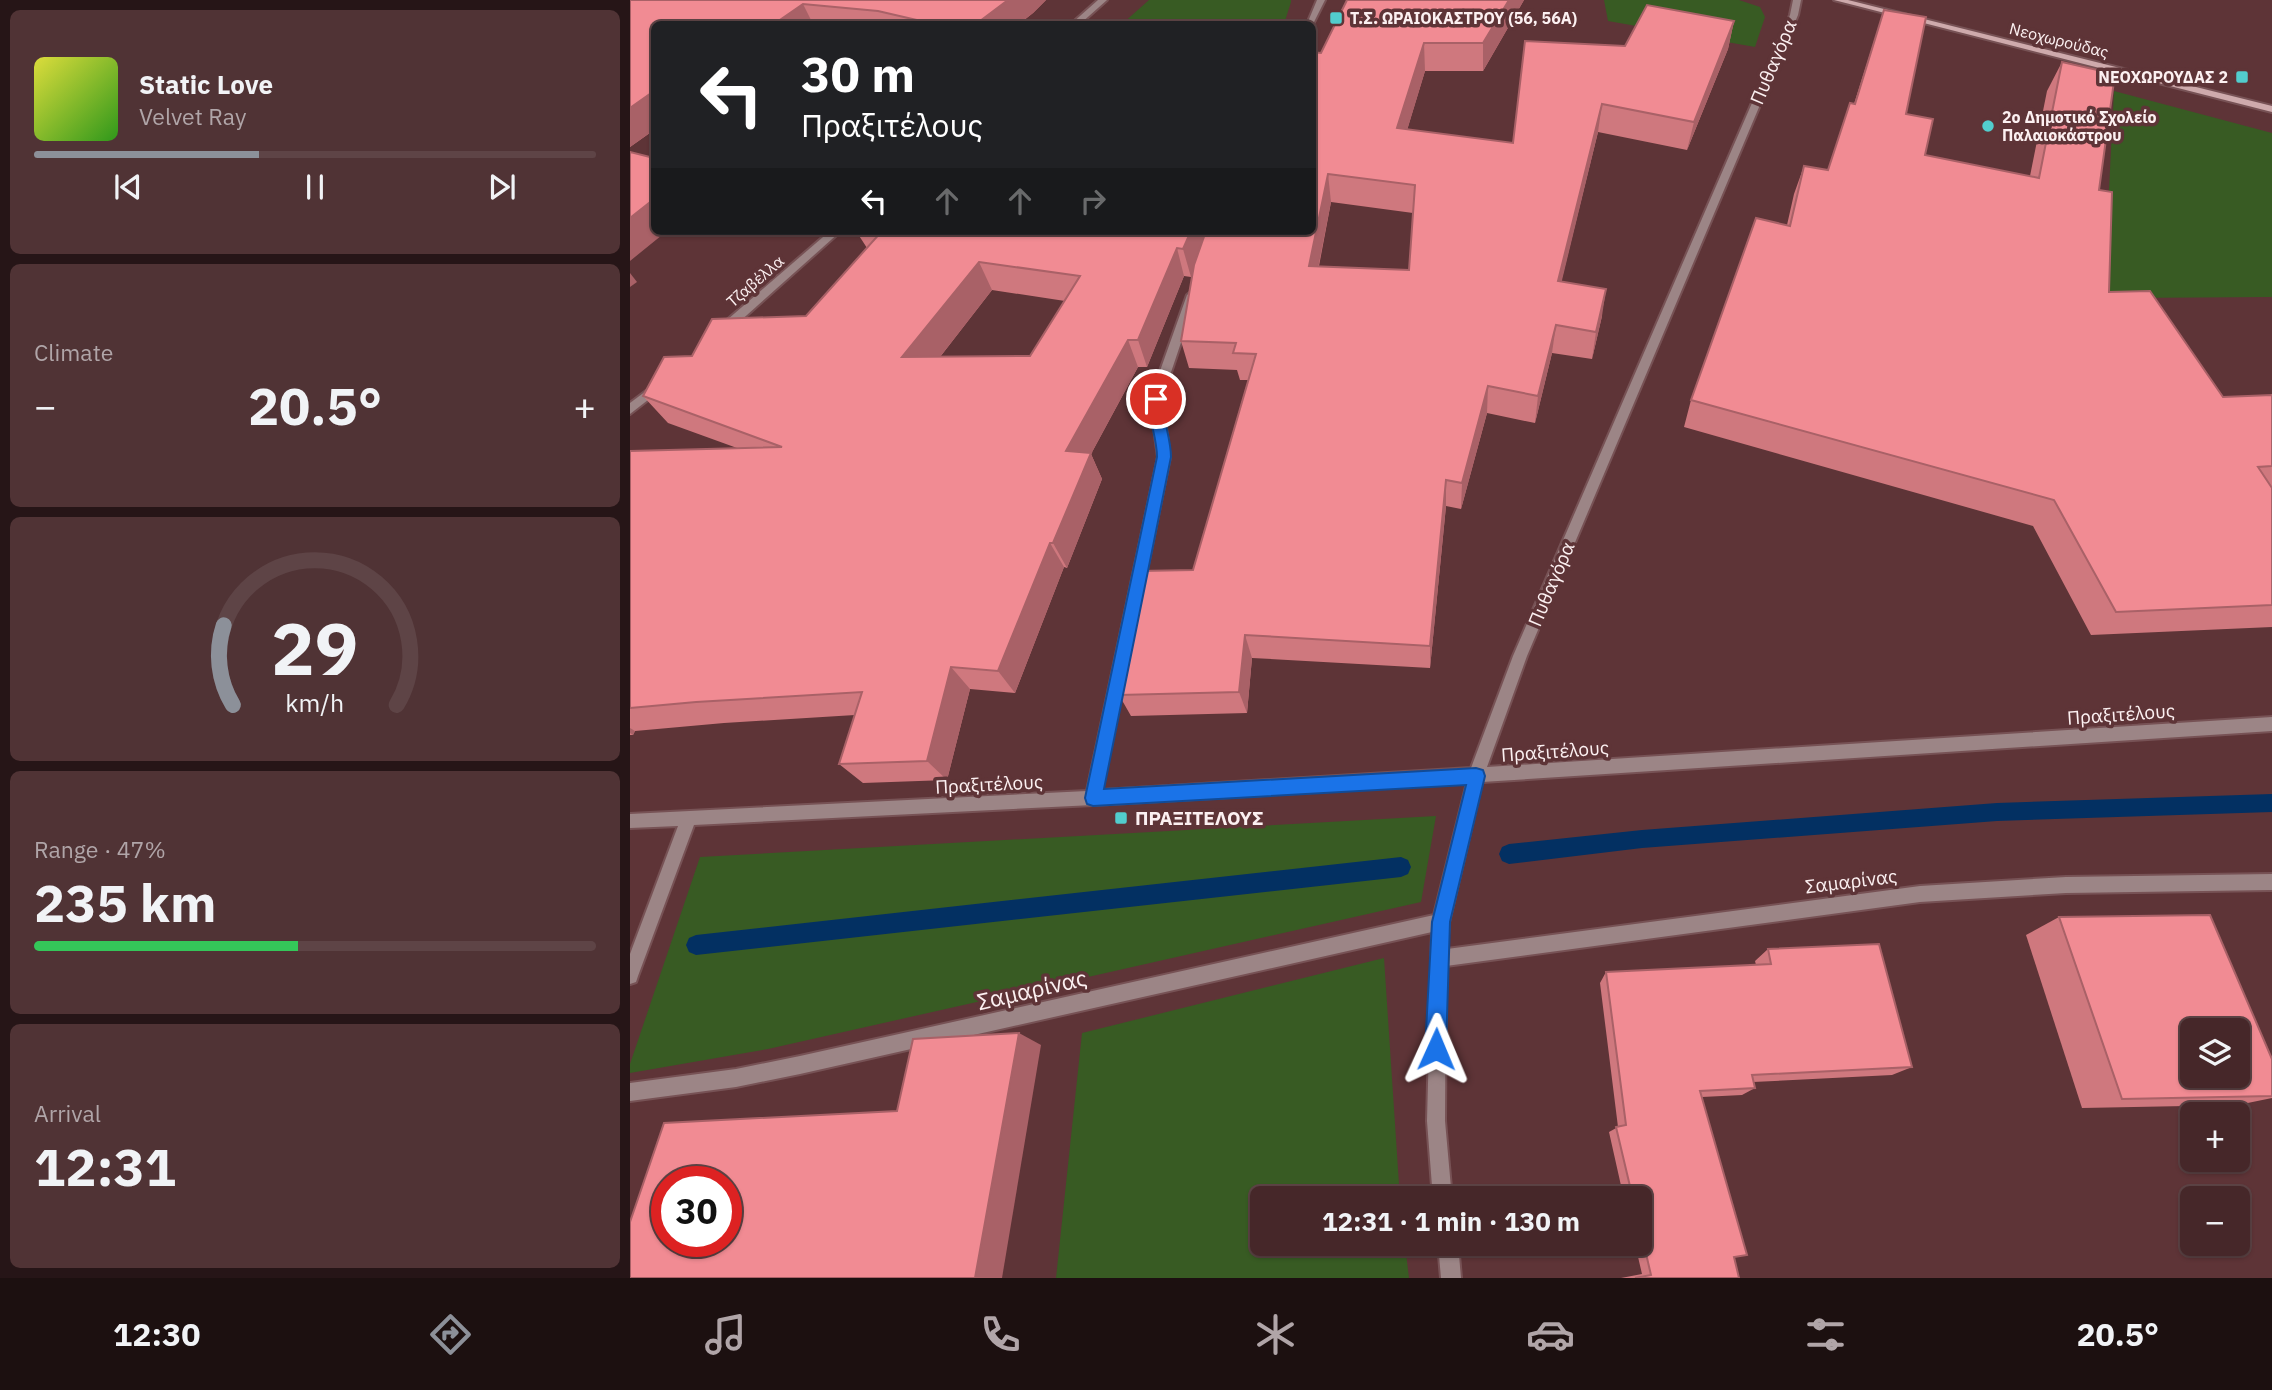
<!DOCTYPE html>
<html lang="en">
<head>
<meta charset="utf-8">
<style>
  body { margin:0; font-family:"IBM Plex Sans",sans-serif; background:#503335; color:#f1f3f6; height:100vh; display:flex; flex-direction:column; font-size:26px; white-space:nowrap }
  * { box-sizing:border-box; margin:0 }
  p { font-size:23px; color:#b0a5a8 }
  .icon { flex:none; width:38px; height:38px; fill:none; stroke:currentColor; stroke-width:2; stroke-linecap:round; stroke-linejoin:round }
  .map { position:relative; flex:1; overflow:hidden }
  .panel { display:flex; flex-direction:column; gap:10px; padding:10px; background:#261517; width:630px }
  .panel>* { flex:none }
  .top-card { position:absolute; left:21px; top:21px; width:665px; height:214px; border-radius:10px; box-shadow:0 2px 5px #0004,0 0 0 2px #5e4446; background:#202124; color:#fff; overflow:hidden }
  .buttons { position:absolute; left:1550px; top:1018px; display:grid; gap:14px }
  .buttons a { display:grid; place-items:center; width:70px; height:70px; border-radius:10px; background:#462729; box-shadow:0 2px 5px #0004,0 0 0 2px #5e4446; font-size:35px }
  .speed { position:absolute; left:21px; top:1166px; display:flex; gap:14px; font-size:35px; font-weight:700; text-align:center }
  .speed>* { display:grid; place-content:center; width:91px; height:91px; border-radius:50%; background:#462729; box-shadow:0 2px 5px #0004,0 0 0 2px #5e4446; line-height:1 }
  .speed .limit { border:10px solid #d22; background:#fff; color:#111 }
  .pin { position:absolute; display:grid; place-items:center; width:60px; height:60px; color:#fff; margin:-30px; border:4px solid #fff; border-radius:50%; box-shadow:0 2px 7px #0007 }
  .me { position:absolute; width:77px; margin:-38px; rotate:1deg; stroke-linejoin:round; filter:drop-shadow(0 0 5px #0008) }
  .turn { display:flex; align-items:center; gap:24px; height:147px; padding:0 35px; font-size:32px }
  .turn .icon { width:91px; height:91px; stroke-width:2.5 }
  .turn b { display:block; font-size:49px; line-height:60px }
  .lanes { display:flex; align-items:center; height:66px; padding:0 35px; background:#0003; justify-content:center; gap:35px; direction:ltr }
  .lanes .off { opacity:.35 }
  .big { font-size:52px; font-weight:700; line-height:1.1 }
  .panel .tile { flex:1; display:flex; flex-direction:column; justify-content:center; gap:10px; min-width:0; padding:0 24px; border-radius:10px; background:#503335 }
  .panel .dial { align-items:center; gap:0 }
  .dial svg { height:182px; overflow:visible; fill:none; stroke:#5e4446; stroke-width:7; stroke-linecap:round; text-anchor:middle }
  .dial text { fill:#f1f3f6; stroke:none }
  .song { display:flex; align-items:center; gap:21px }
  .cover { width:84px; height:84px; border-radius:10px; background:linear-gradient(135deg,hsl(60 70% 55%),hsl(110 70% 35%)) }
  .played { height:7px; border-radius:4px; background:linear-gradient(90deg,#8c9099 40%,#5e4446 40%) }
  .keys { display:flex; justify-content:space-around; direction:ltr }
  .heat { display:flex; justify-content:space-between; align-items:center; font-size:38px; direction:ltr }
  .charge { height:10px; border-radius:5px; background:linear-gradient(90deg,#34c759 47%,#5e4446 0) }
  .trip { position:absolute; left:620px; top:1186px; width:402px; height:70px; border-radius:10px; background:#462729; box-shadow:0 2px 5px #0004,0 0 0 2px #5e4446; font-weight:700; line-height:70px; text-align:center }
  .tab-bar { display:flex; height:112px; justify-content:space-around; align-items:center; background:#1c1010; color:#b0a5a8 }
  .tab-bar .icon { width:49px; height:49px }
  .tab-bar .selected { color:#8c9099 }
  .tab-bar b { font-size:32px; color:#f1f3f6 }
  main { display:flex; flex:1; min-height:0 }
  .map>svg:first-child { display:block }
  .green { fill:#385b23 }
  .lines { fill:none; stroke-linecap:round; stroke-linejoin:round }
  .stream { fill:#033062; fill-rule:evenodd }
  .street-casing { stroke:#775255; stroke-width:4 }
  .secondary-casing { stroke:#775255; stroke-width:4 }
  .street { fill:#9c8586; fill-rule:evenodd }
  .secondary { fill:#ceaaac; fill-rule:evenodd }
  .wall { fill:#cf787e; fill-rule:evenodd }
  .shaded-wall { fill:#a96167 }
  .building { fill:#f18b93; stroke:#a96167; stroke-width:2; fill-rule:evenodd }
  .route { fill:#1a73e8; stroke:#114b97; stroke-width:2 }
  .poi-dot { fill:#52cdcd; stroke:#5e3437; stroke-width:2.5 }
  .labels { text-anchor:middle; stroke-width:7; stroke-linejoin:round; paint-order:stroke }
  .far-poi-label { font-size:16px; font-weight:bold; fill:#fcf0f1; stroke:#5e3437; text-anchor:start }
  .far-street-label { font-size:16px; fill:#fcf0f1; stroke:#5e3437 }
  .street-label { font-size:19px; fill:#fcf0f1; stroke:#5e3437 }
  .poi-label { font-size:19px; font-weight:bold; fill:#fcf0f1; stroke:#5e3437; text-anchor:start }
  .near-street-label { font-size:23px; fill:#fcf0f1; stroke:#5e3437 }
</style>
</head>
<body>
<main>
<section class="panel">
<div class="tile">
<div class="song"><i class="cover"></i><div><b>Static Love</b><p>Velvet Ray</p></div></div>
<div class="played"></div>
<div class="keys"><svg class="icon" aria-label="previous" viewBox="0 0 24 24"><path d="M18 5L8 12l10 7zM5 5v14"/></svg><svg class="icon" aria-label="pause" viewBox="0 0 24 24"><path d="M8 5v14M16 5v14"/></svg><svg class="icon" aria-label="next" viewBox="0 0 24 24"><path d="M6 5l10 7-10 7zM19 5v14"/></svg></div>
</div>
<div class="tile"><p>Climate</p>
<div class="heat"><a>−</a><b class="big">20.5°</b><a>+</a></div>
</div>
<div class="tile dial"><svg viewBox="0 0 100 80">
<path d="M14 69A42 42 0 1 1 86 69"/>
<path d="M14 69A42 42 0 0 1 10 34" stroke="#8c9099"/>
<text x="50" y="56" font-size="32" font-weight="700">29</text>
<text x="50" y="72" font-size="11">km/h</text>
</svg></div>
<div class="tile"><p>Range · 47%</p><b class="big">235 km</b><div class="charge"></div></div>
<div class="tile"><p>Arrival</p><b class="big">12:31</b></div>
</section>
<div class="map">
<svg width="1642" height="1278" viewBox="0 0 1642 1278">
  <rect width="100%" height="100%" fill="#5e3437"/>
  <g class="green">
    <path d="M519 0H661V2L654 24H492Z"/>
    <path d="M974 0H1109L1130 7 1135 17 1125 47 978 21Z"/>
    <path d="M1484 91 1642 133V297L1492 298 1474 288Z"/>
    <path d="M806 816 791 902 138 1049 0 1073V1064L70 857Z"/>
    <path d="M754 958 770 1199H632V1244H775L779 1278H426L452 1033Z"/>
  </g>
  <g class="lines">
    <g class="stream">
      <path d="M1642 794V812L1367 821 1012 848 879 864 872 861 869 854 872 847 879 844 1012 830 1367 803Z"/>
      <path d="M771 857 778 860 781 867 778 874 771 877 66 955 59 952 56 945 59 938 66 935Z"/>
    </g>
    <defs>
      <g id="street">
        <path d="M468 0H477L450 24H441Z"/>
        <path d="M687 0H695L682 26 677 24Z"/>
        <path d="M1163 0H1171L1168 15 897 656 857 767 1642 717V731L852 782 819 922 817 949 1290 886 1436 877 1642 874V890L1436 893 1290 902 816 966 815 1121 822 1199H803L797 1121 802 932 170 1074 106 1087 0 1101V1083L106 1069 170 1056 804 915 837 783 463 805 64 825 8 976 6 982 0 984V954L48 826 0 828V814L457 791 528 457 520 399 557 295 562 291 567 295 532 399 540 457 472 790 841 768 883 656 1160 15Z"/>
        <path d="M200 231H211L98 332H90V326Z"/>
        <path d="M28 382 32 383V389L0 414V403Z"/>
        <path d="M808 1244H828L831 1278H811Z"/>
      </g>
      <path id="secondary" d="M1204 0H1218L1642 106V112Z"/>
    </defs>
    <use href="#street" class="street-casing"/>
    <use href="#secondary" class="secondary-casing"/>
    <use href="#street" class="street"/>
    <use href="#secondary" class="secondary"/>
  </g>
  <g class="wall">
    <path d="M0 0H416L403 13 389 24H24V130L0 147Z"/>
    <path d="M717 0H894L853 71H795L777 130 883 143 995 46 1104 21 1098 49 1057 150 968 132 931 282 972 316 962 359 922 353 905 423 857 413 831 509 816 506 800 668 622 658 617 713 501 716 489 695 563 570 618 380H610L607 370 559 368 551 341 563 271 561 277 554 276 517 367H508L461 454 472 479 437 568 434 567 385 693 340 689 317 780 233 783 209 764 225 715 94 723 5 731 3 735H0V451L107 448 38 423 13 396 62 356 176 316 237 248 226 231H682L691 53ZM701 202 783 213 779 270 689 266ZM362 290 435 301 400 356 310 357Z"/>
    <path d="M1254 10 1276 114 1295 155 1400 176 1417 91 1432 62 1469 190 1479 292 1593 397 1642 395V627L1461 635 1403 526 1054 427 1061 400 1157 225 1164 194 1174 166 1198 170 1220 103 1224 104Z"/>
    <path d="M1429 917 1642 1059V1098L1608 1105 1452 1108 1396 935Z"/>
    <path d="M1138 949 1282 1067 1262 1075 1123 1082 1125 1088 1112 1095 1072 1097 1104 1257 1109 1278H991L1012 1274 1005 1244H1010V1199H994L979 1132 988 1127 970 983 976 972 1126 965 1125 961Z"/>
  </g>
  <g class="shaded-wall">
    <path d="M378 0H416L403 13 389 24H346Z"/>
    <path d="M879 0H894L853 71V43Z"/>
    <path d="M173 4 183 24H144Z"/>
    <path d="M1104 21 1098 49 1057 150 1064 122Z"/>
    <path d="M794 43 795 71 769 157 767 128Z"/>
    <path d="M24 91V130L0 147V108Z"/>
    <path d="M972 104 968 132 925 309 928 281Z"/>
    <path d="M698 174 701 202 683 294 679 266Z"/>
    <path d="M24 199V231H37L0 261V218Z"/>
    <path d="M561 231H579L561 277 553 249Z"/>
    <path d="M547 248 554 276 517 367 508 340Z"/>
    <path d="M349 262 362 290 289 384 272 357Z"/>
    <path d="M0 273 7 282 0 287Z"/>
    <path d="M976 289 972 316 962 359 966 332Z"/>
    <path d="M926 325 922 353 905 423 908 396Z"/>
    <path d="M498 340 508 367 461 454 472 479 437 568 423 543 436 451Z"/>
    <path d="M858 386 857 413 831 509 832 483Z"/>
    <path d="M816 480V506L800 668V646Z"/>
    <path d="M420 543 434 567 385 693 368 671Z"/>
    <path d="M615 635 622 658 617 713 609 692Z"/>
    <path d="M321 667 340 689 317 780 297 761Z"/>
    <path d="M0 728 5 731 3 735 0 733Z"/>
    <path d="M389 1033 411 1045 372 1278H345Z"/>
  </g>
  <g class="building">
    <path d="M0 0H378L346 24H304L248 11 173 4 144 24H24V91L0 108Z"/>
    <path d="M717 0H879L853 43H794L767 128 883 143 895 41 995 46 1017 5 1104 21 1064 122 972 104 928 281 976 289 966 332 926 325 908 396 858 386 832 483 816 480 800 646 615 635 609 692 489 695 510 571 563 570 626 354 603 353 606 343 551 341 564 265 576 231H682V52L691 53ZM698 174 785 185 779 270 679 266Z"/>
    <path d="M1254 10 1296 17 1276 114 1303 119 1295 155 1409 178 1432 62 1485 74 1469 190 1482 192 1479 292 1520 291 1593 397 1642 395V466L1628 467 1642 488V605L1486 612 1424 500 1061 400 1126 218 1160 226 1174 166 1198 170 1220 103 1225 104Z"/>
    <path d="M0 152 24 158V199L0 218Z"/>
    <path d="M252 231H561L553 249 547 248 508 340H498L436 451 461 453 423 543H420L368 671 321 667 297 761 209 764 232 692 66 702 0 708V451L152 447 13 396 34 357 62 356 82 319 176 316ZM349 262 450 276 400 356 272 357Z"/>
    <path d="M1580 915 1642 1059V1096L1492 1099 1429 917ZM1563 1031H1608V1076H1563Z"/>
    <path d="M1249 944 1282 1067 1122 1075 1125 1088 1070 1091 1117 1255 1104 1257 1109 1278H1005L1021 1275 1010 1228V1199H1003L986 1127 996 1125 976 972 1141 964 1138 949Z"/>
    <path d="M389 1033 345 1278H0V1222L34 1123 267 1111 283 1039ZM37 1181H96V1241H37Z"/>
  </g>
  <path class="route" d="M526 394 533 399C532 419 541 437 541 457L474 789 846 768 853 770 855 776 820 922 816 1049 813 1056 806 1059 798 1056 795 1049 802 922 836 785 463 806 457 804 455 798 527 457C527 437 518 419 519 399Z"/>
  <g class="poi-dot">
    <rect x="699" y="11" width="14" height="14" rx="3.5"/>
    <rect x="1605" y="70" width="14" height="14" rx="3.5"/>
    <circle cx="1358" cy="126" r="7"/>
    <rect x="484" y="811" width="14" height="14" rx="3.5"/>
  </g>
  <g class="labels">
    <g class="far-poi-label">
      <text x="720" y="24">Τ.Σ. ΩΡΑΙΟΚΑΣΤΡΟΥ (56, 56Α)</text>
      <text x="1598" y="83" text-anchor="end">ΝΕΟΧΩΡΟΥΔΑΣ 2</text>
      <text x="1372" y="123">2ο Δημοτικό Σχολείο<tspan x="1372" dy="18">Παλαιοκάστρου</tspan></text>
    </g>
    <g class="far-street-label">
      <text transform="translate(1429 40) rotate(14)" y="6">Νεοχωρούδας</text>
      <text transform="translate(125 281) rotate(-41)" y="6">Τζαβέλλα</text>
    </g>
    <g class="street-label">
      <text transform="translate(1143 62) rotate(-67)" y="7">Πυθαγόρα</text>
      <text transform="translate(921 584) rotate(-67)" y="7">Πυθαγόρα</text>
      <text transform="translate(1491 714) rotate(-4)" y="7">Πραξιτέλους</text>
      <text transform="translate(925 751) rotate(-4)" y="7">Πραξιτέλους</text>
      <text transform="translate(359 784) rotate(-3)" y="7">Πραξιτέλους</text>
      <text transform="translate(1221 881) rotate(-7)" y="7">Σαμαρίνας</text>
    </g>
    <g class="poi-label">
      <text x="505" y="825">ΠΡΑΞΙΤΕΛΟΥΣ</text>
    </g>
    <g class="near-street-label">
      <text transform="translate(402 990) rotate(-13)" y="8">Σαμαρίνας</text>
    </g>
  </g>
</svg>
<div class="buttons">
<a><svg class="icon" aria-label="layers" viewBox="0 0 24 24"><path d="M12 4l9 5-9 5-9-5zM3 14l9 5 9-5"/></svg></a>
<a>+</a>
<a>−</a>
</div>
<div class="speed"><div class="limit">30</div></div>
<div class="pin" style="left:526px;top:399px;background:#d93025"><svg class="icon" aria-label="arrive" viewBox="0 0 24 24"><path d="M6 21V4h12l-3 4 3 4H6"/></svg></div>
<svg class="me" style="left:806px;top:1049px" viewBox="-20 -20 40 40"><path d="M0-17L14 15 0 8-14 15z" fill="#1a73e8" stroke="#fff" stroke-width="4"/></svg>
<div class="trip">12:31 · 1 min · 130 m</div>
<div class="top-card">
<div class="turn"><svg class="icon" aria-label="left" viewBox="0 0 24 24"><path d="M17 20v-9H6M10 6l-5 5 5 5"/></svg><div><b>30 m</b>Πραξιτέλους</div></div>
<div class="lanes"><svg class="icon" aria-label="left" viewBox="0 0 24 24"><path d="M17 20v-9H6M10 6l-5 5 5 5"/></svg><svg class="icon off" aria-label="ahead" viewBox="0 0 24 24"><path d="M12 20V5M6 11l6-6 6 6"/></svg><svg class="icon off" aria-label="ahead" viewBox="0 0 24 24"><path d="M12 20V5M6 11l6-6 6 6"/></svg><svg class="icon off" aria-label="right" viewBox="0 0 24 24"><path d="M7 20v-9h11M14 6l5 5-5 5"/></svg></div>
</div>
</div>
</main>
<nav class="tab-bar">
<b>12:30</b>
<svg class="icon selected" aria-label="directions" viewBox="0 0 24 24"><path d="M12 3l9 9-9 9-9-9zM9 14v-3h6M13 9l2 2-2 2"/></svg>
<svg class="icon" aria-label="music" viewBox="0 0 24 24"><path d="M9 18V5l10-2v13"/><circle cx="6" cy="18" r="3"/><circle cx="16" cy="16" r="3"/></svg>
<svg class="icon" aria-label="phone" viewBox="0 0 24 24"><path d="M5 4h4l2 5-3 2q2 4 5 5l2-3 5 2v4C11 20 4 13 5 4z"/></svg>
<svg class="icon" aria-label="climate" viewBox="0 0 24 24"><path d="M12 3v18M4 7l16 10M4 17L20 7"/></svg>
<svg class="icon" aria-label="car" viewBox="0 0 24 24"><path d="M5 17H2v-5l4-1 3-4h7l3 4 3 1v5h-3M9 17h6M6 11h13"/><circle cx="7" cy="17" r="2"/><circle cx="17" cy="17" r="2"/></svg>
<svg class="icon" aria-label="filters" viewBox="0 0 24 24"><path d="M4 7h16M4 17h16"/><circle cx="9" cy="7" r="2"/><circle cx="15" cy="17" r="2"/></svg>
<b>20.5°</b>
</nav>
</body>
</html>
